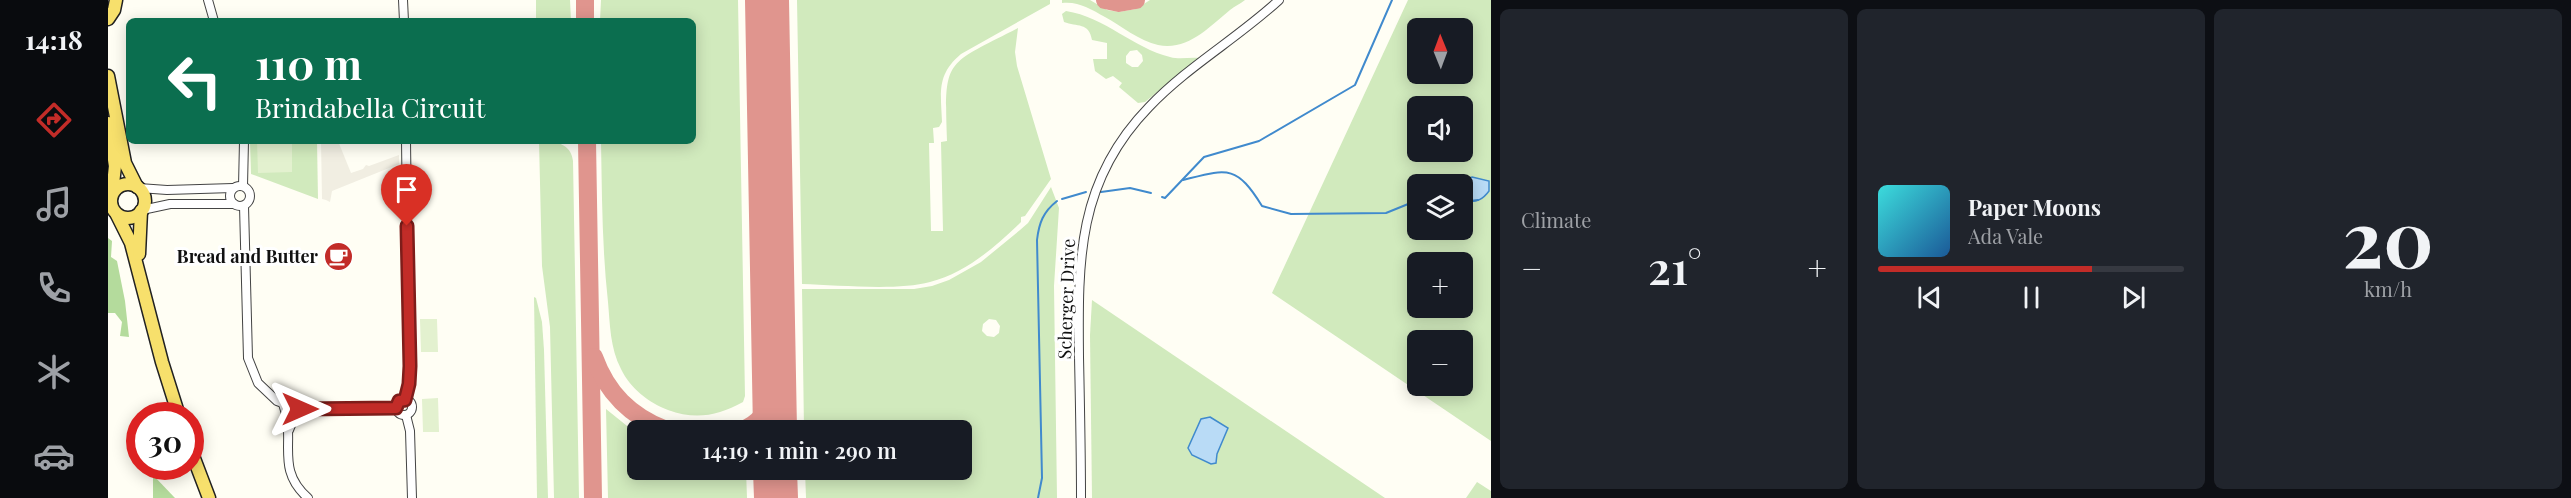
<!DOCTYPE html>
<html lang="en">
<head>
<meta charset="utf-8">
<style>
  body { margin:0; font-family:"Playfair Display",serif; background:#20242c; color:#f1f3f6; height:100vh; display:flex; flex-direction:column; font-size:22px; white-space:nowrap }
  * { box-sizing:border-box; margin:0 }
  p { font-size:20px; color:#9ea1a6 }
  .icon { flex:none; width:33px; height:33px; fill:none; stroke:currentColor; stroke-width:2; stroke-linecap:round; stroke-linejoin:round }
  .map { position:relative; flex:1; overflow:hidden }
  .side { display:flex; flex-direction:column; gap:9px; padding:9px; background:#0d0f14; width:1080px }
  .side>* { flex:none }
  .top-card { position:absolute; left:18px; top:18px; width:570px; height:126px; border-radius:9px; box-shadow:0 3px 15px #0003; background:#0b6e4f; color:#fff; overflow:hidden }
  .needle { width:39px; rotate:359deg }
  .buttons { position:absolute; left:1299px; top:18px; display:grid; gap:12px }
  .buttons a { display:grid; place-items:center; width:66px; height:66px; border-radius:9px; background:#171b24; box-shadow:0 3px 15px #0003; font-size:30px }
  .speed { position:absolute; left:18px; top:402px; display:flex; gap:12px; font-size:30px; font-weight:700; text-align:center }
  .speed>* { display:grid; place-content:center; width:78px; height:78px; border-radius:50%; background:#171b24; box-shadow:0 3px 15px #0003; line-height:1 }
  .speed .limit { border:9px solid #d22; background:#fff; color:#111 }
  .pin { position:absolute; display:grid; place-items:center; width:51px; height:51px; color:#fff; margin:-62px -26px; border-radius:50% 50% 50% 0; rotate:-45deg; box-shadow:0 0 6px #0007 }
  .pin .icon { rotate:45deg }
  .me { position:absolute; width:66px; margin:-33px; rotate:90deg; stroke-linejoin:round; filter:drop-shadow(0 0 4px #0008) }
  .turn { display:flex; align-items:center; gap:21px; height:126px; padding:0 30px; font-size:27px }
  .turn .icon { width:78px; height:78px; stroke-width:2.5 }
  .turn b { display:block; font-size:42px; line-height:51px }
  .big { font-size:45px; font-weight:600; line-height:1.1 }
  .side .tile { flex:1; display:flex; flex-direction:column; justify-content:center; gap:9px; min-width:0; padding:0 21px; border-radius:9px; background:#20242c }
  .side .dial { align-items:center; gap:0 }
  .dial b { font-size:78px; line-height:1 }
  .song { display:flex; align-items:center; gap:18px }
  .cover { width:72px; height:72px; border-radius:9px; background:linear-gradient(135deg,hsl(180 70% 55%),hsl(210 70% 35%)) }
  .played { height:6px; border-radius:3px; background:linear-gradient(90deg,#c22c28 70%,#363941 70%) }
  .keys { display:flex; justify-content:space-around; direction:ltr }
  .heat { display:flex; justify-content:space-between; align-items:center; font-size:33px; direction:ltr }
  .side .tiles { flex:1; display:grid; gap:9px; grid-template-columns:repeat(3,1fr) }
  .trip { position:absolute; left:519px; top:420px; width:345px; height:60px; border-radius:9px; background:#171b24; box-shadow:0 3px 15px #0003; font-weight:600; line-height:60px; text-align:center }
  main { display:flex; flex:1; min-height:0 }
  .dock { display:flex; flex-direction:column; width:108px; justify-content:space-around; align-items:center; background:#090b0e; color:#9ea1a6 }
  .dock .icon { width:42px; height:42px }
  .dock .current { color:#c22c28 }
  .dock b { font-size:27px; color:#f1f3f6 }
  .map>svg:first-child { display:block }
  .green { fill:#d1eabd; fill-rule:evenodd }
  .forest { fill:#b4db9c }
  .pitch { fill:#e3f1cf }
  .plaza { fill:#f1eee2 }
  .water { fill:#b9dbf6; stroke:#408acd; stroke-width:1.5 }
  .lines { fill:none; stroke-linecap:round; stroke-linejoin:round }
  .stream { stroke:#408acd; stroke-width:2 }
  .taxiway { stroke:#e0958e; stroke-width:18 }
  .runway { stroke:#e0958e; stroke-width:44 }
  .minor-casing { stroke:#444; stroke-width:10 }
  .primary-casing { stroke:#222; stroke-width:15 }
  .minor { stroke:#fff; stroke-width:8 }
  .primary { stroke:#f7e06c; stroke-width:12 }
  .route-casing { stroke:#7e1d1a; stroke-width:15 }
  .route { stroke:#c22c28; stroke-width:10 }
  .labels { text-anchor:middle; stroke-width:6; stroke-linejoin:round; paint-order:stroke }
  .poi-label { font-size:18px; font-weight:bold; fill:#111; stroke:#fff; text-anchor:end }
  .street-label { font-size:18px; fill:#111; stroke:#fff }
</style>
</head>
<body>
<main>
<nav class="dock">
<b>14:18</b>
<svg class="icon current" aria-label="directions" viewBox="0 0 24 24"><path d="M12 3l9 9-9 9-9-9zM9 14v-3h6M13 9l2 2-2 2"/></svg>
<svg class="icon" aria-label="music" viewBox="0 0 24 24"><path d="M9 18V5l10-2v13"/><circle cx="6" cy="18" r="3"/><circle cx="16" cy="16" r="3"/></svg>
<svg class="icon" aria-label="phone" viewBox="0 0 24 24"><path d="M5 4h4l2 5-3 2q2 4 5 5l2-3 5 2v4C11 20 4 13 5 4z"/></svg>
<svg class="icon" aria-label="climate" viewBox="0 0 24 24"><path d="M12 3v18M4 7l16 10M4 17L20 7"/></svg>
<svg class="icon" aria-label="car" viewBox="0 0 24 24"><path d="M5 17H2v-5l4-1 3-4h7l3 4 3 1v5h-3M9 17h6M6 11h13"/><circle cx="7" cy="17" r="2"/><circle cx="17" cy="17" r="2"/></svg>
</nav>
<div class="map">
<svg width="1383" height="498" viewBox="0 0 1383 498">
  <rect width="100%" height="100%" fill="#fffef4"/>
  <g class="green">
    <path d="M428 0H462L463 21H428Z"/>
    <path d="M493 0H630L637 396 635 402C610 416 587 420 560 410 541 403 522 388 513 369 502 348 502 324 500 302 494 248 494 195 493 141H585V21H492Z"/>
    <path d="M689 0H942V4L853 54C828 75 833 93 834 122L831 127 825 128 826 143H821L823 231H835L833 142 839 141C836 57 837 66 910 28L907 52 909 66 943 179 917 216 913 217V222C887 247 858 273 822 282 790 291 729 285 694 284Z"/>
    <path d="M954 0H982L999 10 1011 12 1028 9 1042 0H1137C1132 4 1127 6 1122 10 1101 27 1080 51 1050 45 1032 41 1013 26 997 17 983 9 970 1 954 3Z"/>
    <path d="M1300 0H1383V441L1164 293ZM1310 28H1354V74H1310ZM1310 106H1354V152H1310ZM1310 184H1354V230H1310ZM1310 262H1354V308H1310ZM1310 340H1354V386H1310Z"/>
    <path d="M958 11C997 17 1025 48 1062 57 1072 60 1081 57 1091 58L1037 102 1030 103 1011 87 1014 83 1005 76 998 79 987 71 985 59H999V43L984 40C981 22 969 27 956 22L954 14ZM1029 50 1034 55 1035 61 1030 67H1024L1018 63V56L1022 51Z"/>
    <path d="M142 141H209L210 199 143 174Z"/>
    <path d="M431 141C447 141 463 143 465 161L471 498H446L442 327 434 266Z"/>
    <path d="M943 187 951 208 946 286 949 498H698L697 470H854V430H696L694 289H806L824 286 841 280 873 262 912 230 920 223ZM881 319 888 320 892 326 891 333 886 337 879 336 874 331 875 324Z"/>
    <path d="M426 297 428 298 434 322 436 350 440 498H429Z"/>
    <path d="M984 300 1277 498H984L982 335Z"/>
    <path d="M498 409 529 434 530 470H638L639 498H500Z"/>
    <path d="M1369 482 1383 491V498H1358Z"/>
  </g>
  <g class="forest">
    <path d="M0 238 4 241 3 257 9 261 17 301 21 337 12 336 14 322 7 313H0Z"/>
    <path d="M45 475 67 498H45Z"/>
  </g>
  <g class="pitch">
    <path d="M149 141H184V172L150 173Z"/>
    <path d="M312 319H329L330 352H313Z"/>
    <path d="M330 398 331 432H315L314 399Z"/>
  </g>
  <path class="plaza" d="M213 141H230L243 173 255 169 258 165 261 166 291 155V164L224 191 222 202 218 200 214 199Z"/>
  <g class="water">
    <path d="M1364 177 1381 181V191C1376 198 1367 205 1358 199V180Z"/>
    <path d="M1102 417 1120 428 1109 454 1108 463 1103 464 1084 455 1080 448 1093 419Z"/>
  </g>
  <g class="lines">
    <g class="stream">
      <path d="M1075 180C1119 169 1128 164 1154 206L1183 214 1278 213 1310 200"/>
      <path d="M993 192 1022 188 1043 193"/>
      <path d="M1054 197 1057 198 1096 157 1151 141 1247 85 1284 0"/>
      <path d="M1354 198 1362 201 1370 200"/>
      <path d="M954 199 978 192"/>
      <path d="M930 498 934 478 929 240C931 223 935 212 949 201"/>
    </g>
    <g class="taxiway">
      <path d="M477 0V21"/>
      <path d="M997 0 1011 3 1028 0"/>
      <path d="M479 141 485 498"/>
      <path d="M486 357C499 393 522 416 558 430"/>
      <path d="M634 430C653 423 663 407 666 387"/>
    </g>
    <g class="runway">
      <path d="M659 0 667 430"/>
      <path d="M667 470 668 498"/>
    </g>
    <defs>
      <g id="minor">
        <path d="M100 0 106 21"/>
        <path d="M295 0 296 21"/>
        <circle cx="132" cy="196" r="10"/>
        <path d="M135 186 136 141"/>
        <path d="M31 188 59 190 125 188"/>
        <path d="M136 206 140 358 150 383 169 401 188 408H288"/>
        <path d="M34 210 62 204H126"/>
        <circle cx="296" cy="407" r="8"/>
        <path d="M297 400 301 384V366L298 141"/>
        <path d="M175 404C189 440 166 468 200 498"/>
        <path d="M298 415 302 431 304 498"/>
        <path d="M181 430 190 408"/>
        <path d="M973 498C973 451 972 404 971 357 970 260 969 181 1041 107 1080 66 1130 38 1171 0"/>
      </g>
      <g id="primary">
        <path d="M0 19 6 10 8 0"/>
        <path d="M0 76 17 163 29 187"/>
        <path d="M0 123 7 166 4 193"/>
        <circle cx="20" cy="201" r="17"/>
        <path d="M9 215 23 243 54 362 71 416"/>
        <path d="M31 254 33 211"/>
        <path d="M82 448 101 498"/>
      </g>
    </defs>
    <use href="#minor" class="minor-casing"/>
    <use href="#primary" class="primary-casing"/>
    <use href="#minor" class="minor"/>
    <use href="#primary" class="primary"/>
  </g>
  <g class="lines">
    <defs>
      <path id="route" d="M192 409 288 408 291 401 297 400 301 384 302 366 299 226"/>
    </defs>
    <use href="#route" class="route-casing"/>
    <use href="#route" class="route"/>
  </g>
  <defs>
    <symbol id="cafe-disc" viewBox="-11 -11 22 22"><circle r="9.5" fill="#c22c28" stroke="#fff"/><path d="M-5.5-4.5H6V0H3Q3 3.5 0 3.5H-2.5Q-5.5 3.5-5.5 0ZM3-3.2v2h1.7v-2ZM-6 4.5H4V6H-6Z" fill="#fff"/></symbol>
  </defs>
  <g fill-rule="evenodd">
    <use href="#cafe-disc" x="214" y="240" width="33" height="33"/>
  </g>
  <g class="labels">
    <g class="poi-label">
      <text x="210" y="263">Bread and Butter</text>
    </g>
    <g class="street-label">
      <text transform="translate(959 299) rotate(-88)" y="6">Scherger Drive</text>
    </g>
  </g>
</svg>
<div class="buttons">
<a><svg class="needle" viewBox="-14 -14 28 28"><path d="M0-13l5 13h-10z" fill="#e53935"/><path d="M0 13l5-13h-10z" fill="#9ea1a6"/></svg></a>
<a><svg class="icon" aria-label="sound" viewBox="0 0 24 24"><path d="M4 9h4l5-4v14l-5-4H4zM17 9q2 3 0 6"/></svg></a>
<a><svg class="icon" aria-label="layers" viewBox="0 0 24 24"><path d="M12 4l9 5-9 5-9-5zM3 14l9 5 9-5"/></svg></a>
<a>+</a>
<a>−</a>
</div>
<div class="speed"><div class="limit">30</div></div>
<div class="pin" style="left:299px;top:226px;background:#d93025"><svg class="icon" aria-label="arrive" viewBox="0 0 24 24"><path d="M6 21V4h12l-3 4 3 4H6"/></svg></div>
<svg class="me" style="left:192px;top:409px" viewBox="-20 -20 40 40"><path d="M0-17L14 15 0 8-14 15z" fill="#c22c28" stroke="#fff" stroke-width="4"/></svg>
<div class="trip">14:19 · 1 min · 290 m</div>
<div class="top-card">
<div class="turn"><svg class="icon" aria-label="left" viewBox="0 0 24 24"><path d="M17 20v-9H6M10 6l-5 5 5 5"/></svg><div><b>110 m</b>Brindabella Circuit</div></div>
</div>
</div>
<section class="side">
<div class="tiles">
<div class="tile"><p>Climate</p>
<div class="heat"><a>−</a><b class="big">21°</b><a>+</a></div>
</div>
<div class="tile">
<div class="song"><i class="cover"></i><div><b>Paper Moons</b><p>Ada Vale</p></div></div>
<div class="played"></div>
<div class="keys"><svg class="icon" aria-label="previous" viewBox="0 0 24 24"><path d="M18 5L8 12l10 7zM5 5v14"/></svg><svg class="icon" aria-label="pause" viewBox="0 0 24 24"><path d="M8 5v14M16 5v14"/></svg><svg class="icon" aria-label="next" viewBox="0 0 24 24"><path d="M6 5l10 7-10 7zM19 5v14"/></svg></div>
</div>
<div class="tile dial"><b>20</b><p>km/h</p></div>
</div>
</section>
</main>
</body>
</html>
